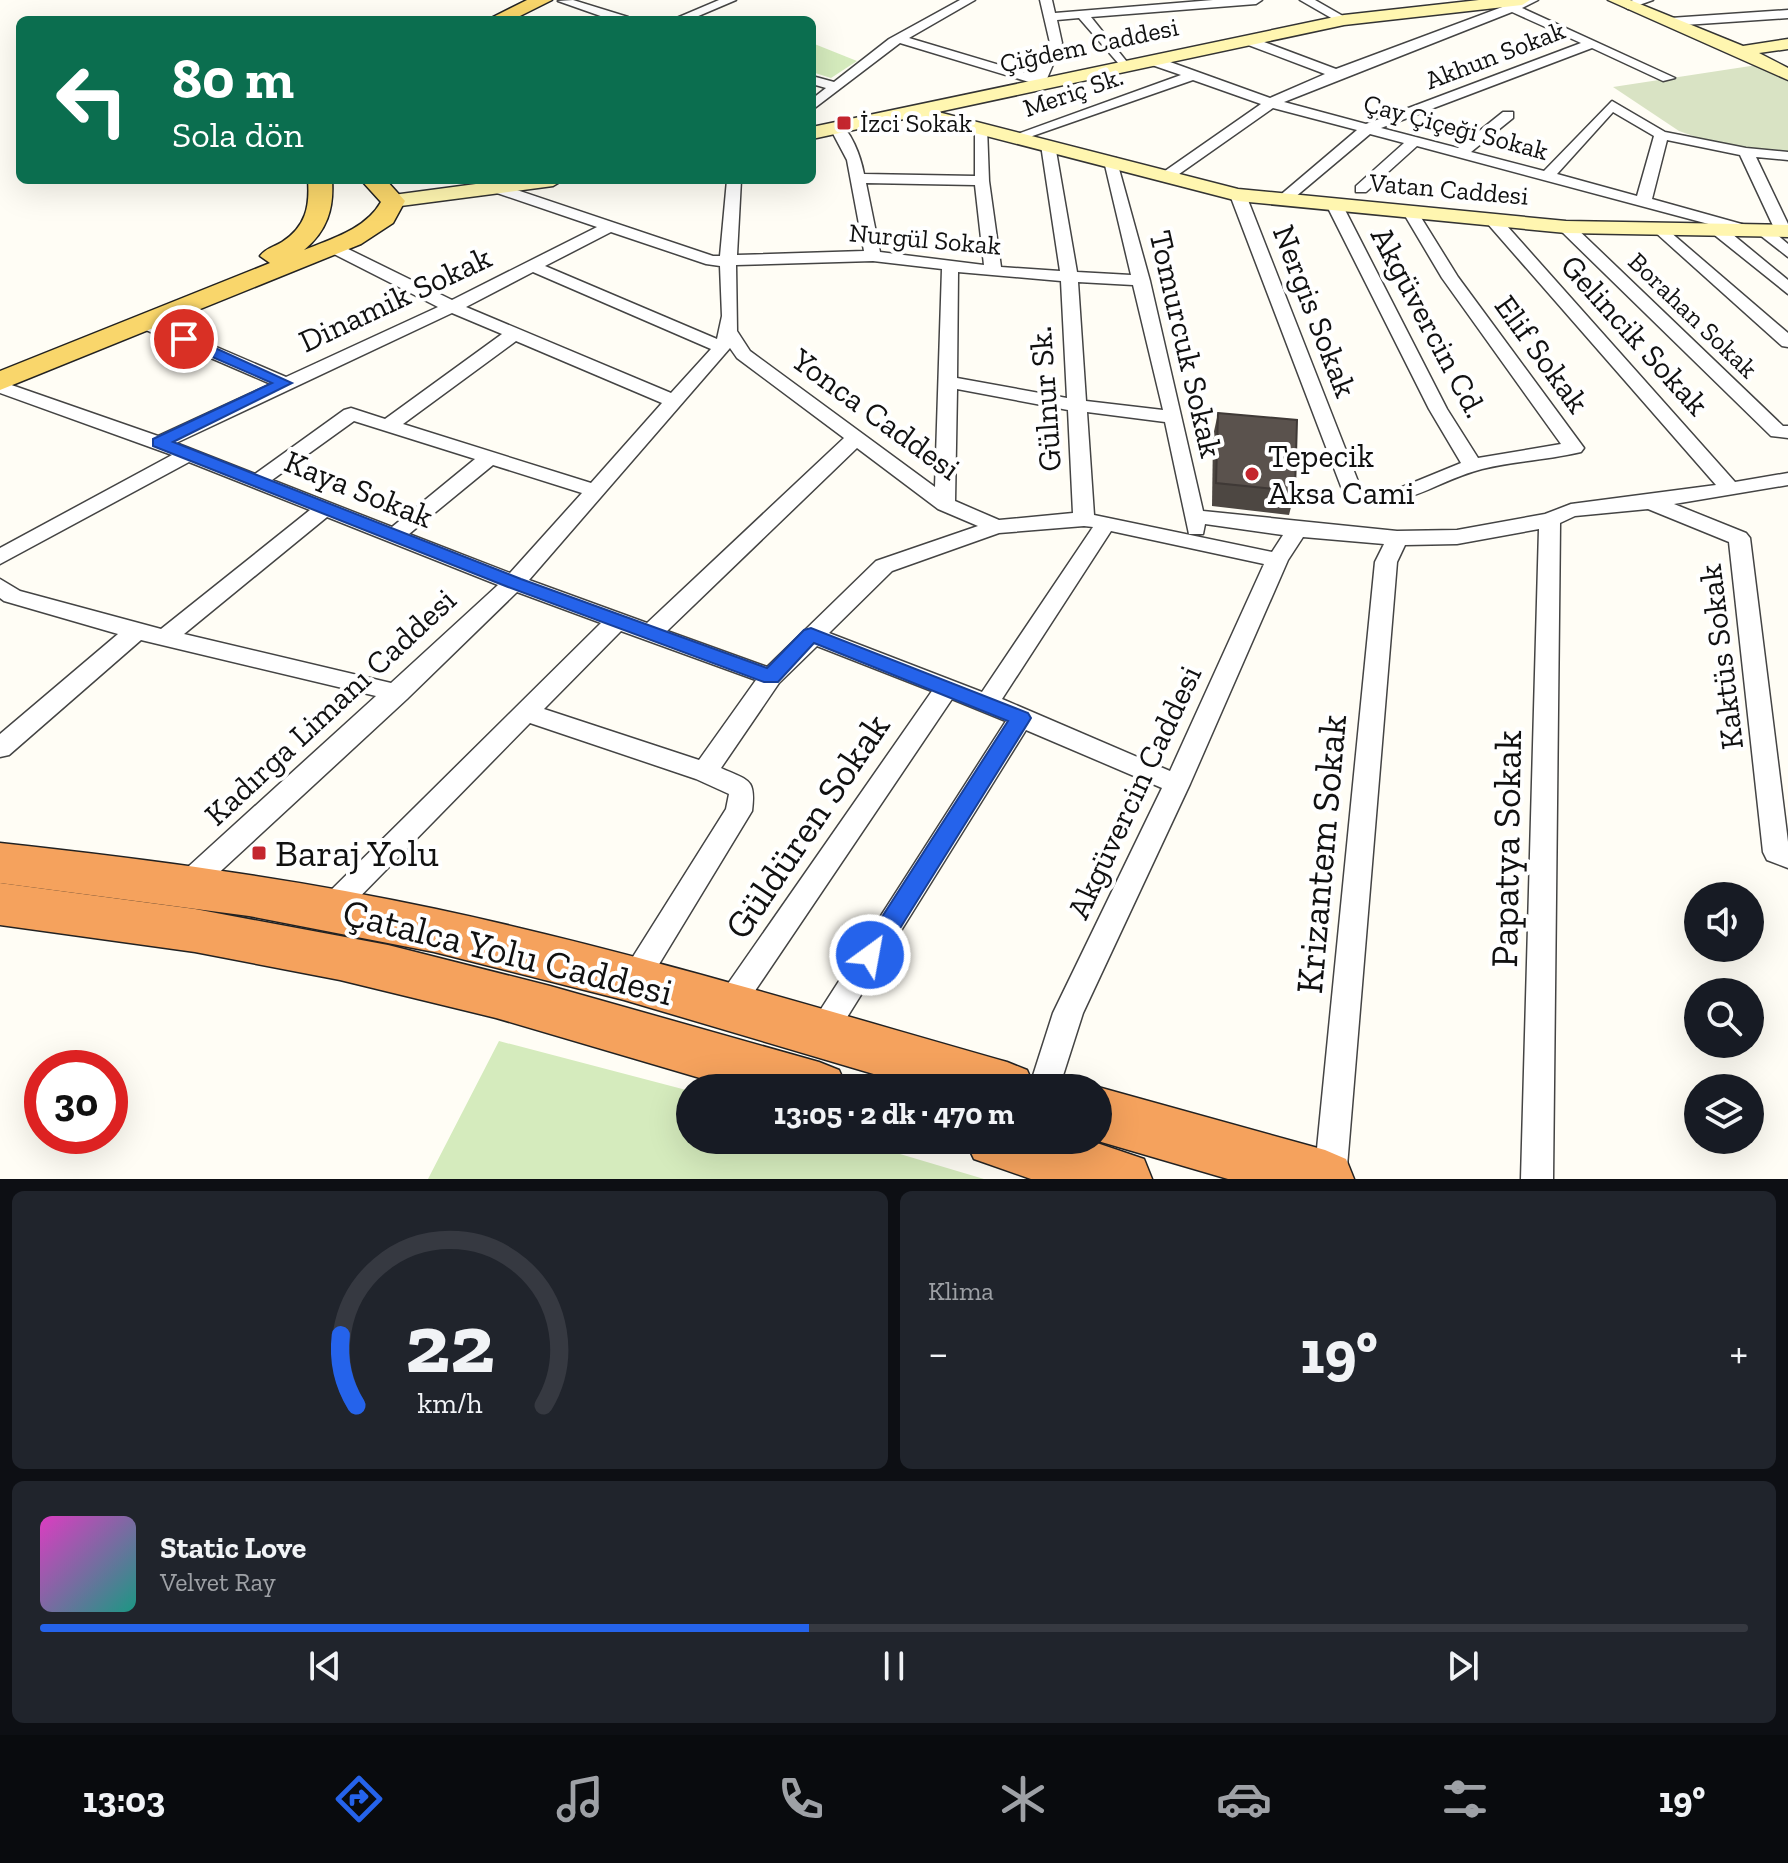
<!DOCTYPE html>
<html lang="tr">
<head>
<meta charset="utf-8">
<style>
  body { margin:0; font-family:"Zilla Slab",serif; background:#20242c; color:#f1f3f6; height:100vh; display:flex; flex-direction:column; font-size:30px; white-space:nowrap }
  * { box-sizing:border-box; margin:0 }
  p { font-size:26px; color:#9ea1a6 }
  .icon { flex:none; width:44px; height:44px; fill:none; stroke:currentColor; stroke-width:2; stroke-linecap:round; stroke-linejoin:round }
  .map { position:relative; height:1179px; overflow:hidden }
  .panel { display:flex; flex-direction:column; gap:12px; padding:12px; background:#0d0f14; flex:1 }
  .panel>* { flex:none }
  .banner { position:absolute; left:16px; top:16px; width:800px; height:168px; border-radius:12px; box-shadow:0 8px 32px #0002; background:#0b6e4f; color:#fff; overflow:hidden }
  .controls { position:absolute; left:1684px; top:882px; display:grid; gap:16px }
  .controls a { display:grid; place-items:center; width:80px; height:80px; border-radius:50%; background:#171b24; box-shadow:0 8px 32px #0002; font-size:40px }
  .speed { position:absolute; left:24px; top:1050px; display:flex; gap:16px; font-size:40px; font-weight:700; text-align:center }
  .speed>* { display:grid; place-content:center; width:104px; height:104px; border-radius:50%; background:#171b24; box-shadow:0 8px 32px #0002; line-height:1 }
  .speed .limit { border:12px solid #d22; background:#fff; color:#111 }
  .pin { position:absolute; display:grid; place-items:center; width:68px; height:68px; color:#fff; margin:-34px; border:4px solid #fff; border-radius:50%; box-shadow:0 2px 8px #0007 }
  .me { position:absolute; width:88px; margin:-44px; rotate:32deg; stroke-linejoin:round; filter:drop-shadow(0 0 6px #0008) }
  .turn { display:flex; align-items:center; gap:28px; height:168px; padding:0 24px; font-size:36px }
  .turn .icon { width:104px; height:104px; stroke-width:2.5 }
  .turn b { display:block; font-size:56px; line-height:68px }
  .big { font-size:60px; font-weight:800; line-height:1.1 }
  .panel .widget { flex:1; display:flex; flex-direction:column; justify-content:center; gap:12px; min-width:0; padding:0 28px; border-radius:12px; background:#20242c }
  .panel .dial { align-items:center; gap:0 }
  .dial svg { height:208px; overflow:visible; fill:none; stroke:#363941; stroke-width:7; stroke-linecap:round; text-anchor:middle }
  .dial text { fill:#f1f3f6; stroke:none }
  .song { display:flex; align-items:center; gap:24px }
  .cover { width:96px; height:96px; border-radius:12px; background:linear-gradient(135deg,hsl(310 70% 55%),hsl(170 70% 35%)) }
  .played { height:8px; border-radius:4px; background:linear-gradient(90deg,#2563eb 45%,#363941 45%) }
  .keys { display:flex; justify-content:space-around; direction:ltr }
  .heat { display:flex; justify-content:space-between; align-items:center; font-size:44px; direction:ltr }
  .panel .tiles { flex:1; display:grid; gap:12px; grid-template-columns:1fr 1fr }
  .widget:last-child { grid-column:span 2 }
  .trip { position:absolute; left:676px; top:1074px; width:436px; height:80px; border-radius:40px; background:#171b24; box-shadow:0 8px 32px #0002; font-weight:800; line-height:80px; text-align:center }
  .tab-bar { display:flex; height:128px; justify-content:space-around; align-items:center; background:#090b0e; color:#9ea1a6 }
  .tab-bar .icon { width:56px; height:56px }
  .tab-bar .current { color:#2563eb }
  .tab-bar b { font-size:36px; color:#f1f3f6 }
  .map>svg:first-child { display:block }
  .green { fill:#d5ebbd }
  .cemetery { fill:#d9e3c4 }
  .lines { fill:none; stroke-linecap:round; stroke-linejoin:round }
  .street-casing { stroke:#444; stroke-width:3 }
  .secondary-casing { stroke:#333; stroke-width:3 }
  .primary-casing { stroke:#222; stroke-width:3 }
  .highway-casing { stroke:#222; stroke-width:3 }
  .street { fill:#fff; fill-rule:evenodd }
  .secondary { fill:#fff6b0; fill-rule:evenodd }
  .primary { fill:#f9d66b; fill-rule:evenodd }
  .highway { fill:#f5a25d; fill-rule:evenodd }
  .wall { fill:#4d4742 }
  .building { fill:#5a524d; stroke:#3f3936; stroke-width:2 }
  .route { fill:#2563eb; stroke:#184099; stroke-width:2 }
  .poi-dot { fill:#c4262e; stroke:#fff; stroke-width:3 }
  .labels { text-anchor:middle; stroke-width:8; stroke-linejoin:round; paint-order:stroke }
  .far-street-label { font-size:26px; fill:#111; stroke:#fff }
  .far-poi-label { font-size:26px; fill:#111; stroke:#fff; text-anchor:start }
  .street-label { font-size:32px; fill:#111; stroke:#fff }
  .poi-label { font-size:32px; fill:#111; stroke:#fff; text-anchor:start }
  .near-street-label { font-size:38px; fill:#111; stroke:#fff }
  .near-poi-label { font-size:38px; fill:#111; stroke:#fff; text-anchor:start }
</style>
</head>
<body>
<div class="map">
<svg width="1788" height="1179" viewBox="0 0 1788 1179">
  <rect width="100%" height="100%" fill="#fffdf5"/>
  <g class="green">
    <path d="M812 43 857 61 831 78 812 72Z"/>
    <path d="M499 1041 690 1091V1140H853L984 1179H428Z"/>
  </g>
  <path class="cemetery" d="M1757 65 1788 80V155L1719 145 1679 131 1613 87Z"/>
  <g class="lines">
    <defs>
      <g id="street">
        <path d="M573 0 628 17 630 20H612L558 1Z"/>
        <path d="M719 0H736L689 20H672Z"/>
        <path d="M960 0H975L909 38 1033 75 1050 43 1040 0H1052L1055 13 1213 0H1262L1256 4 1091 17 1131 67 1125 71 1079 18 1057 20 1062 43 1046 81 1034 89 1029 88V82L900 43 812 110V99L826 88 812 84V76L834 82 889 39Z"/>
        <path d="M1300 0H1315L1350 20 1340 23Z"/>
        <path d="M1521 0H1538L1522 8 1675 78 1663 81 1592 48 1381 128 1458 148 1503 112H1513V118L1471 152 1544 171 1612 101 1665 132 1746 148 1788 152V160L1756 157 1788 224V233L1775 230 1740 155 1667 140 1652 199 1756 228 1768 227 1788 244V257L1756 232 1749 235 1726 229 1788 280V294L1712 233 1710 230 1716 226 1417 146 1366 192H1356V186L1404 143 1370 134 1288 203H1278V197L1357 130 1273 108 1172 179H1162V173L1261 104 1193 80 1021 140 1009 137 1181 75 1149 64V58H1159L1270 98 1325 74 1243 43V37H1251L1336 69ZM1512 12 1581 43 1366 124 1284 102ZM1613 112 1654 136 1637 196 1557 174Z"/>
        <path d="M1633 0H1653L1628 9 1622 5Z"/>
        <path d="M1788 10V18L1670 26 1664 22 1670 18Z"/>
        <path d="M836 122C851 128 861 158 864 174L975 176V130L987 127 989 181 1001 267 1060 271 1041 145 1048 141 1055 145 1077 272 1131 275 1104 161 1116 158 1150 281 1203 511 1397 531 1457 530 1545 514 1571 504 1716 485 1487 223V217H1499L1735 482 1788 473V485L1674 504 1746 533 1750 538 1788 842V868L1767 860 1763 852 1729 542 1648 509 1575 516 1560 523 1553 1179H1521L1539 529 1457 544 1405 545 1397 562 1346 1179H1314L1375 562 1384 544 1303 537 1288 560 1190 784 1083 1013 1059 1088H1029L1053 1013 1162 788 1026 730 831 1043 820 1047 809 1043 805 1034 1006 721 952 699 738 1016 728 1020 718 1016 713 1007 718 998 932 691 817 646 779 683 721 768C749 781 756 778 752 811L644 989 634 993 624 989 620 980 624 971 726 809 729 794 696 779 530 723 340 917 330 921 320 917 316 909 320 901 601 623 517 592 407 699 198 892 188 895 178 892 174 884 178 876 376 696 141 640 9 755 0 757V734L118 634 4 601 0 598V579L20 591 161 629 310 510 189 462 0 564V548L172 455 0 393V381L158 436 271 384 139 327V319H151L286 377 438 307 328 251V245H340L452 300 597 227 494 192 491 189 499 184 713 256H720L727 180H741L737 255 864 251 847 160 829 126ZM866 183 975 185 984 265 880 252ZM611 232 706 264 720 266 722 316 717 339 545 266ZM873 261 942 269 935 487 750 351 737 331 736 265ZM533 272 711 349 671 393 466 307ZM958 272 1061 281 1067 398 957 378ZM1078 282 1133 285 1163 410 1086 401ZM452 313 502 334 385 419 351 408 344 410 255 474 176 443ZM516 341 662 403 591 483 403 424ZM730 348 737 358 844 438 647 623 529 580ZM957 389 1068 410 1073 513 999 520 955 501ZM1087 412 1165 422 1189 534H1203L1205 524 1283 535 1272 552 1094 515ZM354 421 475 459 392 527 272 480ZM857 448 938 509 978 526 876 561 767 667 667 631ZM493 465 582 493 510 573 409 534ZM327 517 498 585 391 683 184 634ZM1084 526 1093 527 982 692 829 633 892 571 999 533ZM1111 531 1264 564 1170 771 1002 699ZM621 631 756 680 699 760 544 709Z"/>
        <path d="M1233 192 1246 195 1361 489 1395 490 1461 463 1429 409 1327 206 1335 201 1343 206 1447 409 1478 458 1561 444 1442 278 1404 214 1407 211H1417L1458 277 1584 448 1581 452C1548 460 1514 461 1482 469 1429 483 1404 514 1345 497L1230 195Z"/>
        <path d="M1566 222 1572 224 1783 426H1788V438L1771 436 1560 230 1558 227Z"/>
        <path d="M1662 225 1788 333V347L1782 346 1656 233V227Z"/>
      </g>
      <g id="secondary">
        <path d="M1479 0H1530L1522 5 1344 25 938 112 1238 189 1566 221 1788 225V237L1566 233 1238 201 913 117 812 139V127L1344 15Z"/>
        <path d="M1608 0H1630L1743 46 1788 39V49L1759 53 1788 68V80Z"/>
        <path d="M506 180H563L553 186 393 207 383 201 393 195Z"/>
      </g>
      <g id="primary">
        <path d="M527 0H552L512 20H487Z"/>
        <path d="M308 180H332C334 209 327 231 304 250 331 239 366 229 381 202L361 180H386L405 201 393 223 361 244 0 390V371L270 263 260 256C266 248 274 247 282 242 306 227 310 206 308 180Z"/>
      </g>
      <g id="highway">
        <path d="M0 843C146 859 292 878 436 909 628 950 817 1008 1007 1062L1027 1070 1035 1088H921L624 1000 434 952 249 916 0 883Z"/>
        <path d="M0 883 195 909 388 945 550 986 819 1062 839 1070 847 1088H734L496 1018 340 980 195 952 0 925Z"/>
        <path d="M1098 1087 1325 1150 1346 1159 1354 1179H1228L1098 1141Z"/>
        <path d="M965 1140H1088L1144 1159 1152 1179H1031L974 1159Z"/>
      </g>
    </defs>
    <use href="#street" class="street-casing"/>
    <use href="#secondary" class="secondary-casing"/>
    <use href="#primary" class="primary-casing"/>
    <use href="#highway" class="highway-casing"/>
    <use href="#street" class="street"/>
    <use href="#secondary" class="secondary"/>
    <use href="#primary" class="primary"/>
    <use href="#highway" class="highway"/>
  </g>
  <path class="wall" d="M1218 413 1295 491 1289 515 1212 506 1213 436Z"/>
  <path class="building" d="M1218 413 1297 420 1295 491 1216 483Z"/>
  <path class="route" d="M178 336H189L292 383 173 442 521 579 767 668 804 630 811 628 1028 713 1031 718 1028 723 879 962 870 965 862 962 859 955 862 948 1008 721 814 643 778 682H764L508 587 153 446V439L272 383 178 342Z"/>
  <g class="poi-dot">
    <rect x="836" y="115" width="16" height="16" rx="4"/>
    <circle cx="1252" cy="474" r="8"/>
    <rect x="251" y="845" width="16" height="16" rx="4"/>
  </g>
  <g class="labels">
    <g class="far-street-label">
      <text transform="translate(1089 45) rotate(-12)" y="9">Çiğdem Caddesi</text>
      <text transform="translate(1495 55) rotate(-21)" y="9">Akhun Sokak</text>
      <text transform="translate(1073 92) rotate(-19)" y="9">Meriç Sk.</text>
      <text transform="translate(1456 127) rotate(15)" y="9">Çay Çiçeği Sokak</text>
      <text transform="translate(1449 189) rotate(5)" y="9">Vatan Caddesi</text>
      <text transform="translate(925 239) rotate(5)" y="9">Nurgül Sokak</text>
      <text transform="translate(1693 315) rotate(44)" y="9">Borahan Sokak</text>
    </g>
    <g class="far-poi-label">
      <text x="860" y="132">İzci Sokak</text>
    </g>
    <g class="street-label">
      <text transform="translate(395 299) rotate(-25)" y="11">Dinamik Sokak</text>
      <text transform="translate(1315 311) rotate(69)" y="11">Nergis Sokak</text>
      <text transform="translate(1429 322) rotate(62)" y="11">Akgüvercin Cd.</text>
      <text transform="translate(1635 335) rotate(48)" y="11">Gelincik Sokak</text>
      <text transform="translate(1186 344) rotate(77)" y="11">Tomurcuk Sokak</text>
      <text transform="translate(1542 354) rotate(54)" y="11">Elif Sokak</text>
      <text transform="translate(1045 399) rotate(-94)" y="11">Gülnur Sk.</text>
      <text transform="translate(876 414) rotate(36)" y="11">Yonca Caddesi</text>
      <text transform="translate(359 489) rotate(22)" y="11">Kaya Sokak</text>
      <text transform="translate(1721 657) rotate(-97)" y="11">Kaktüs Sokak</text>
      <text transform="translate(330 707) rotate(-43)" y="11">Kadırga Limanı Caddesi</text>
      <text transform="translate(1134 792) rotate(-65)" y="11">Akgüvercin Caddesi</text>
    </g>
    <g class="poi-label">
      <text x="1268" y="467">Tepecik<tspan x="1268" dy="37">Aksa Cami</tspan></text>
    </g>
    <g class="near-street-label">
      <text transform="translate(807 826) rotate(-56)" y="13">Güldüren Sokak</text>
      <text transform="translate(1506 849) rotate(-89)" y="13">Papatya Sokak</text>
      <text transform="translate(1321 854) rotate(-85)" y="13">Krizantem Sokak</text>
      <text transform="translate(508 952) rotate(14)" y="13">Çatalca Yolu Caddesi</text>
    </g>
    <g class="near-poi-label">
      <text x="275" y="866">Baraj Yolu</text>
    </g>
  </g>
</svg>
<div class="controls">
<a><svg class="icon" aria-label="sound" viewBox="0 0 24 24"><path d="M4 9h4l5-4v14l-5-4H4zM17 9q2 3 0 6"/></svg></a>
<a><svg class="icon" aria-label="search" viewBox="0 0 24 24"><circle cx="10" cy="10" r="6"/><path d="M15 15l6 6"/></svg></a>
<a><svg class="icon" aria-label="layers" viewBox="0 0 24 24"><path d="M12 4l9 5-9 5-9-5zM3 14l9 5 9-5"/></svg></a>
</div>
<div class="speed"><div class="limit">30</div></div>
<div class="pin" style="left:184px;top:339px;background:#d93025"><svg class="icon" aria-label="arrive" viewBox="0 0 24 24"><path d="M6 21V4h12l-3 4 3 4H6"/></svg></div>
<svg class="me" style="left:870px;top:955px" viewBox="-20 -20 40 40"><circle r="17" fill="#2563eb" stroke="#fff" stroke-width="3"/><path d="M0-11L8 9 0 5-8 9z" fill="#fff"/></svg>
<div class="trip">13:05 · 2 dk · 470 m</div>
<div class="banner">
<div class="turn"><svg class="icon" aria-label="left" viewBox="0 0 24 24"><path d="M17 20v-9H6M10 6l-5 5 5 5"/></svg><div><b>80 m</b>Sola dön</div></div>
</div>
</div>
<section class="panel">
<div class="tiles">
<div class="widget dial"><svg viewBox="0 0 100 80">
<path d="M14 69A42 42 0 1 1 86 69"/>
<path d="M14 69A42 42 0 0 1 8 42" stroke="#2563eb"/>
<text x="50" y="56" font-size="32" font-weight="700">22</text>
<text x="50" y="72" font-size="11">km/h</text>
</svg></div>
<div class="widget"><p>Klima</p>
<div class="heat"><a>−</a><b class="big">19°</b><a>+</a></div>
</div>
<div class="widget">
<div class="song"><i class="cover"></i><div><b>Static Love</b><p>Velvet Ray</p></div></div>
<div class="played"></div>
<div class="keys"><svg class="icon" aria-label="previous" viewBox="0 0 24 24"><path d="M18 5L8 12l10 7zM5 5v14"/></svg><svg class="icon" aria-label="pause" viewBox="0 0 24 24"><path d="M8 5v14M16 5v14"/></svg><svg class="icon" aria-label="next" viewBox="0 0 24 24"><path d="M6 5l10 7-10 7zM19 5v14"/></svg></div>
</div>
</div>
</section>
<nav class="tab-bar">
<b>13:03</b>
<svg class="icon current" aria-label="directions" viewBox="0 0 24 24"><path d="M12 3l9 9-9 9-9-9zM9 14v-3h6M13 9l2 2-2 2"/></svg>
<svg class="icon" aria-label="music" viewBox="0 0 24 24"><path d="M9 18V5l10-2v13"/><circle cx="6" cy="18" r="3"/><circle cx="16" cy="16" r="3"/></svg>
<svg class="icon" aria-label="phone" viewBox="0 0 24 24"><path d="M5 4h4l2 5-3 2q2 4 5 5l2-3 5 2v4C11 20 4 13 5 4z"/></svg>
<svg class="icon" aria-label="climate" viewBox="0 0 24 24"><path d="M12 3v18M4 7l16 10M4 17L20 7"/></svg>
<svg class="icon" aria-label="car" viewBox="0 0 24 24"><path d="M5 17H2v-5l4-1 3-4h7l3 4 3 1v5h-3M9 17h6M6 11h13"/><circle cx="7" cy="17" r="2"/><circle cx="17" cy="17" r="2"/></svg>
<svg class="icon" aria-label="filters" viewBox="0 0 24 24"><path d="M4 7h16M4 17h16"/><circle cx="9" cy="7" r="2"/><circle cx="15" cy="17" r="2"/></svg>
<b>19°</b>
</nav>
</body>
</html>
